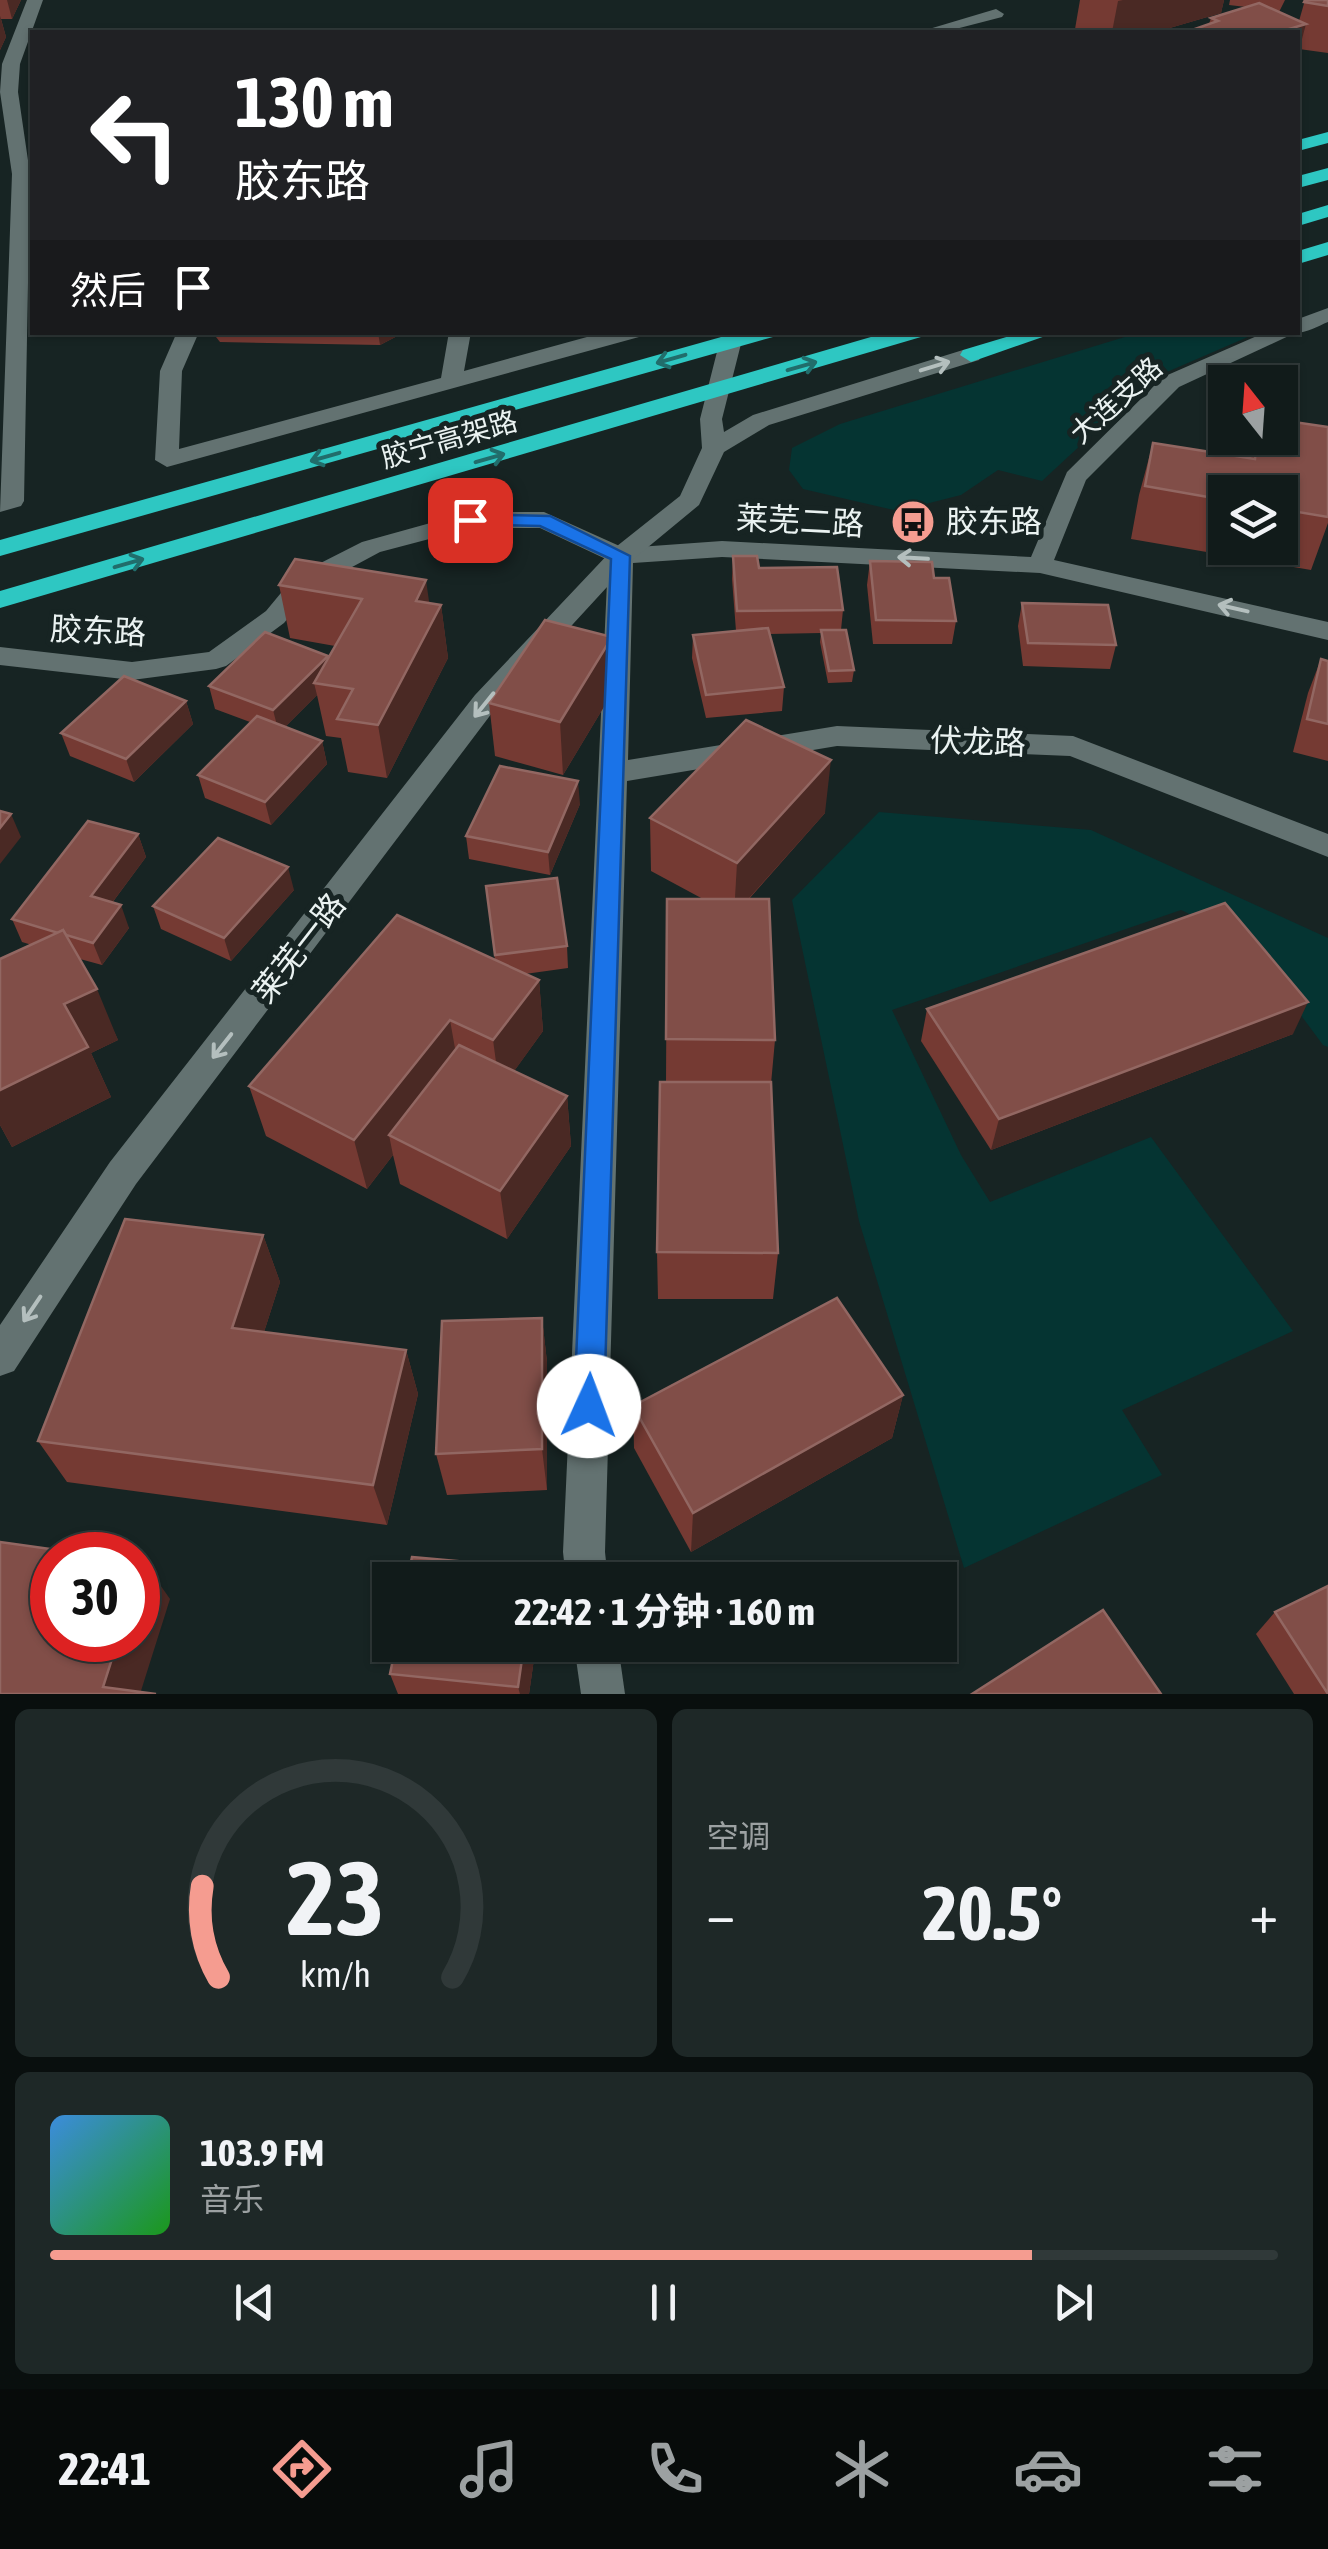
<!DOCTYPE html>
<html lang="zh">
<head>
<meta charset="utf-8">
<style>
  body { margin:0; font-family:"Asap Condensed","Noto Sans SC",sans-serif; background:#1e2827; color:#f1f3f6; height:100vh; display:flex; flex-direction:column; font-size:38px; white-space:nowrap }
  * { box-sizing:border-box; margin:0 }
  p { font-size:32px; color:#9ca1a2 }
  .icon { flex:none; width:55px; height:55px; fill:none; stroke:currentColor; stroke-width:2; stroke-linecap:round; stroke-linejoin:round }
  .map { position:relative; height:1694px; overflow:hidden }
  .panel { display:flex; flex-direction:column; gap:15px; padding:15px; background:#090f0e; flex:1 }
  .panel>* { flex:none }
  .guide { position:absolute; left:30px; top:30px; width:1270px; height:305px; border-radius:0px; box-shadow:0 2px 8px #0004,0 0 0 2px #303939; background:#202124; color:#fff; overflow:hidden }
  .needle { width:65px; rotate:343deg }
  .tools { position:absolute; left:1208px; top:365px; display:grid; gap:20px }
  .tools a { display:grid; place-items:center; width:90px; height:90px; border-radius:0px; background:#111b1a; box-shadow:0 2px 8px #0004,0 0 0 2px #303939; font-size:50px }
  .speed { position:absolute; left:30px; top:1532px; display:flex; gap:20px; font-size:50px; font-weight:700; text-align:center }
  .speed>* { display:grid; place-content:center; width:130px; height:130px; border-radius:50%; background:#111b1a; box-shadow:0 2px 8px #0004,0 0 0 2px #303939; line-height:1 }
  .speed .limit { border:15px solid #d22; background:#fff; color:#111 }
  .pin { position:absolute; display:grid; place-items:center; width:85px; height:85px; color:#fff; margin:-42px; border-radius:20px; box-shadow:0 5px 15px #0006 }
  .me { position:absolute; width:110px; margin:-55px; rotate:2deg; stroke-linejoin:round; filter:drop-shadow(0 0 8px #0008) }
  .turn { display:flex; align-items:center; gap:35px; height:210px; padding:0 40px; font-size:45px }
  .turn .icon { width:130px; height:130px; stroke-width:2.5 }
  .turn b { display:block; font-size:70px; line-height:85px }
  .then { display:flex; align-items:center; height:95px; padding:0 40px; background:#0003; gap:20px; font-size:38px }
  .big { font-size:75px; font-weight:700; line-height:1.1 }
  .panel .widget { flex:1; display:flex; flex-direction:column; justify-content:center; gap:15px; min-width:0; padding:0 35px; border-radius:15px; background:#1e2827 }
  .panel .dial { align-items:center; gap:0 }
  .dial svg { height:260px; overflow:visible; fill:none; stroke:#303939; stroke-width:7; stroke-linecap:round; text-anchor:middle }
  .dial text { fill:#f1f3f6; stroke:none }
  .song { display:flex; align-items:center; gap:30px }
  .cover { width:120px; height:120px; border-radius:15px; background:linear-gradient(135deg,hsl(210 70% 55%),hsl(120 70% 35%)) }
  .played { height:10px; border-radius:5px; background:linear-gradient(90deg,#f59c90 80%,#303939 80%) }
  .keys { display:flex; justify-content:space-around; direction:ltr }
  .heat { display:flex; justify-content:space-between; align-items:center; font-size:55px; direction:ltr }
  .panel .tiles { flex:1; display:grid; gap:15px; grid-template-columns:1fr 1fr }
  .widget:last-child { grid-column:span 2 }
  .trip { position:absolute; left:372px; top:1562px; width:585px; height:100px; border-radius:0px; background:#111b1a; box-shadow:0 2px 8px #0004,0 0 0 2px #303939; font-weight:700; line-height:100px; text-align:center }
  .menu { display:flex; height:160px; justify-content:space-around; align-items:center; background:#070b0a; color:#9ca1a2 }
  .menu .icon { width:70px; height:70px }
  .menu .selected { color:#f59c90 }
  .menu b { font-size:45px; color:#f1f3f6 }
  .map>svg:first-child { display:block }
  .green { fill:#053432 }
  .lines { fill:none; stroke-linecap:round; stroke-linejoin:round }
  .street { fill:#637271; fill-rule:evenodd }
  .secondary { fill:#637271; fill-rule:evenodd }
  .highway { fill:#2ec7c2; fill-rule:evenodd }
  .wall { fill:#753a33; fill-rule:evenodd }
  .shaded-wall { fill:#4a2924 }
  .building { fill:#814e48; stroke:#926762; stroke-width:2.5 }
  .oneway { stroke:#216d6b }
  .oneway2 { stroke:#b4bfbe }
  .route { fill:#1a73e8; stroke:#114b97; stroke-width:2.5 }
  .labels { text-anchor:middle; stroke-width:10; stroke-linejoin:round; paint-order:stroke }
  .far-street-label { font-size:28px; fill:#eaf2f1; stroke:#172423 }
  .street-label { font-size:32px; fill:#eaf2f1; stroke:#172423 }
  .poi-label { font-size:32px; fill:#eaf2f1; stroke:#172423; text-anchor:start }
</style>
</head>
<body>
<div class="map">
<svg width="1328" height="1694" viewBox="0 0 1328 1694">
  <rect width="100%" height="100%" fill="#172423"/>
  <g class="green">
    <path d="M1141 332 1257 333 1153 378 1042 481 998 470 961 495 898 511 803 489 789 470 792 448 840 424Z"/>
    <path d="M879 812 1091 830 1328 938V1047L1323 1045 1245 940 1181 910 892 1010 961 1155 990 1202 1151 1137 1293 1331 1122 1410 1162 1475 964 1568 859 1221 792 900Z"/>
  </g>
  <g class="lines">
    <g class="street">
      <path d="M27 0H43L20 64 18 92 30 174 24 501 21 506 0 512 12 174 0 92 2 64Z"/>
      <path d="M996 9 1004 14 1002 17 944 32H919Z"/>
      <path d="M1328 308V322C1318 326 1307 333 1295 333L1179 387 1086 480 1054 560 1328 622V640L1040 573 722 557 633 563 628 760 837 726 1073 736 1328 834V857L1070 756 837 746 627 781 605 1552 608 1580H566L563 1552 608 560 540 528H471L380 552 313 588 284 623 226 666 216 669 132 680 0 665V647L132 662 209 652 266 611 295 576 362 542 470 512H544L624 548 722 541 1031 557 1067 472 1163 377 1266 332H1298V319Z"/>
      <path d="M177 332H199L182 371 179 449 441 378 449 332H471L464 371 605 332H641L639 337 167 467 155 460 160 371Z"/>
      <path d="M574 1645H618L625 1694H581Z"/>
    </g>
    <path class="secondary" d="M722 332H744L722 419 724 432 753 415 963 350H979L982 355 979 360 769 425 724 452 699 505 630 562 495 709 136 1184 14 1371 0 1376V1325L110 1162 475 695 612 550 680 496 702 448 700 419Z"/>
    <g class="highway">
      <path d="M1328 132V143L1298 151V140Z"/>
      <path d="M1328 168V180L1298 188V176Z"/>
      <path d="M1328 205V217L1298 226V214Z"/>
      <path d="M1328 242V255L1298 264V251Z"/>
      <path d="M739 332H775L773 337 0 556V540Z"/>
      <path d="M888 332H923L921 337 0 608V591Z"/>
      <path d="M1023 332H1057L971 362 960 355 963 350Z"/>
    </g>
  </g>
  <g class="wall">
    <path d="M0 0H21L12 19H1L6 37 0 50Z"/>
    <path d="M1080 0H1224L1221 13 1156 32H1082L1075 29Z"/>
    <path d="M1230 0H1285L1279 12 1299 21 1305 0H1328V53L1299 49 1298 32H1191L1192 30 1209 24 1211 18 1246 7 1229 5Z"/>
    <path d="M212 332H405L380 345 220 342Z"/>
    <path d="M1328 427V523L1311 570 1131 539 1139 495 1153 443 1246 458 1252 438H1280ZM1225 492H1280V548H1225Z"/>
    <path d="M733 556 843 610 841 630 854 670 852 682 828 683 820 642 821 633 769 634 784 687 782 711 706 718 692 658 693 635 736 631 732 579Z"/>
    <path d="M870 561 934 578 956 621 952 644H873L867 585Z"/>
    <path d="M279 585 441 605 448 658 387 778 348 772 341 738 326 736 317 695 285 727 322 741 327 764 271 825 205 798 198 775 250 722 215 709 209 686 328 658 335 646 290 638Z"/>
    <path d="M1022 603 1116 645 1110 669 1023 666 1018 626Z"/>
    <path d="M1321 659 1328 661V761L1293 752 1308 693Z"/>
    <path d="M614 690 563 775 495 756 489 703Z"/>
    <path d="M186 701 193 724 134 782 70 756 61 733Z"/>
    <path d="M580 804 550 875 469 859 466 836Z"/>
    <path d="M825 813 749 899 775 1040 771 1084 778 1253 773 1299H658L657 1252 666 1082 667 899H703L651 871 650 818Z"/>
    <path d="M138 834 146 857 112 903 129 928 102 965 80 959 118 1040 91 1053 111 1097 12 1147 0 1125V959L32 945 22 942 12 919Z"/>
    <path d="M486 886 567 946 568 968 525 974 539 980 543 1031 514 1071 567 1096 571 1146 507 1239 400 1184 393 1155 367 1189 266 1136 249 1086 495 960Z"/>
    <path d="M294 890 231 961 161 929 153 906Z"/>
    <path d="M927 1009 1293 1034 991 1150 921 1041Z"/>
    <path d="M263 1235 280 1282 264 1332 406 1350 418 1394 387 1525 67 1482 38 1441Z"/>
    <path d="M542 1318 547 1362V1490L447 1495 436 1454Z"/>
    <path d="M903 1395 892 1438 691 1552 634 1448 633 1406Z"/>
    <path d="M1275 1612 1328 1694H1294L1256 1634Z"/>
    <path d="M396 1645H536L529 1694H398L390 1674Z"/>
  </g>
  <g class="shaded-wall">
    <path d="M7 0H21L12 19Z"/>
    <path d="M1123 0H1224L1221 13 1156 32H1112L1118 1Z"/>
    <path d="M0 16 6 37 0 50Z"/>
    <path d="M1306 24 1298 54V32H1279Z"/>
    <path d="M378 332H405L380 345Z"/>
    <path d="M426 580 432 622 441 605 448 658 387 778 378 725 416 601Z"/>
    <path d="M612 637 614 690 563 775 560 722Z"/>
    <path d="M328 656 332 679 314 683 317 695 279 733 273 710Z"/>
    <path d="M186 701 193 724 134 782 126 759Z"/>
    <path d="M322 741 327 764 271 825 265 802Z"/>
    <path d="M831 760 825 813 734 915 737 863Z"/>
    <path d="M578 781 580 804 550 875 548 852Z"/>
    <path d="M11 814 21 837 0 864V828Z"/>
    <path d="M138 834 146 857 100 919 91 896Z"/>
    <path d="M288 867 294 890 231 961 224 938Z"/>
    <path d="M121 905 129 928 102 965 93 943Z"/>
    <path d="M539 980 543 1031 500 1091 493 1040Z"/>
    <path d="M97 989 118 1040 91 1053 111 1097 12 1147 0 1125V1090L64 1004Z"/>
    <path d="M1308 1002 1293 1034 991 1150 999 1119Z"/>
    <path d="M450 1020 459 1071 389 1135 393 1155 367 1189 354 1140Z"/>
    <path d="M567 1096 571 1146 507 1239 500 1191Z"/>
    <path d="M263 1235 280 1282 251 1373 232 1328Z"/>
    <path d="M542 1318 547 1362V1490L542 1449Z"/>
    <path d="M406 1350 418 1394 387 1525 373 1485Z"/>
    <path d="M903 1395 892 1438 691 1552 693 1513Z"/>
    <path d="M144 1562 170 1599 140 1694 103 1687 118 1640H138V1582Z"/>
    <path d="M524 1645H536L529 1694H520L518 1687Z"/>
  </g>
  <g class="building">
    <path d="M1305 0H1328V6L1304 2Z"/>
    <path d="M1259 3 1306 24 1279 32H1198L1192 30 1218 21 1211 18Z"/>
    <path d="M1280 420 1328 427V517L1280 509V492H1225V500L1145 486 1153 443 1255 459 1257 438H1280Z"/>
    <path d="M733 556H757L759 568 837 567 843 610 737 611Z"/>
    <path d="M295 559 426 580 416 601 441 605 378 725 337 719 353 689 314 683 362 599 279 585Z"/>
    <path d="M870 561 932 562 934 578H949L956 621 876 620Z"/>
    <path d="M1022 603 1108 605 1116 645 1028 643Z"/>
    <path d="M545 620 612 637 560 722 489 703Z"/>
    <path d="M768 628 784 687 706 695 693 635Z"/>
    <path d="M821 630H846L854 670 829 671Z"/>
    <path d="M265 632 328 656 273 710 209 686Z"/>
    <path d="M1321 659 1328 661V724L1307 719Z"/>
    <path d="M124 676 186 701 126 759 61 733Z"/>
    <path d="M257 716 322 741 265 802 198 775Z"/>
    <path d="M746 720 831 760 737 863 650 818Z"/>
    <path d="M500 766 578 781 548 852 466 836Z"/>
    <path d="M0 811 11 814 0 828Z"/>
    <path d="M88 821 138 834 91 896 121 905 93 943 66 935 63 930 58 933 12 919Z"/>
    <path d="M218 838 288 867 224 938 153 906Z"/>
    <path d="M557 878 567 946 495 955 486 886Z"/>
    <path d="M667 899H769L775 1040 666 1039Z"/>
    <path d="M1225 903 1308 1002 999 1119 927 1009Z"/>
    <path d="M397 915 539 980 493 1040 450 1020 354 1140 249 1086Z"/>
    <path d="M63 930 97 989 64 1004 88 1047 0 1090V959Z"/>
    <path d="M459 1045 567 1096 500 1191 389 1135Z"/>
    <path d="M660 1082H771L778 1253 657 1252Z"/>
    <path d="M125 1219 263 1235 232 1328 406 1350 373 1485 38 1441Z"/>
    <path d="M837 1298 903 1395 693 1513 633 1406Z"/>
    <path d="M542 1318V1449L436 1454 442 1321Z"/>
    <path d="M0 1542 93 1555H52V1640H118L103 1687 156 1694H0Z"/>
    <path d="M412 1557 535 1568 533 1580H407Z"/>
    <path d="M138 1561 144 1562 138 1582Z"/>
    <path d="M1328 1586V1694L1275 1612Z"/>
    <path d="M1103 1610 1161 1694H972Z"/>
    <path d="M396 1645H524L518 1687 390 1674Z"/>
  </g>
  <defs><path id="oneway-shaft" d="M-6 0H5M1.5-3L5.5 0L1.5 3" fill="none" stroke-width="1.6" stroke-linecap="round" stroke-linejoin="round" transform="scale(2.5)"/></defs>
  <g class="oneway">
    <use href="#oneway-shaft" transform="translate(671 359) rotate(164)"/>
    <use href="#oneway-shaft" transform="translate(802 366) rotate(-16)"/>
    <use href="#oneway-shaft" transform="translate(325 457) rotate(164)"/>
    <use href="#oneway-shaft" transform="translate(490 458) rotate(-16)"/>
    <use href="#oneway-shaft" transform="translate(129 563) rotate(-16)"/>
  </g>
  <g class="oneway2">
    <use href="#oneway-shaft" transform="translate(935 366) rotate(-17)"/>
    <use href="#oneway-shaft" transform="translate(913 558) rotate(-177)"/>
    <use href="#oneway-shaft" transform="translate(1233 608) rotate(-167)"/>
    <use href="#oneway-shaft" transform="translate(484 705) rotate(129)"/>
    <use href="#oneway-shaft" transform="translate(222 1046) rotate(128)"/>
    <use href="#oneway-shaft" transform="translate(32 1309) rotate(124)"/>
  </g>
  <path class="route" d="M470 514 550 516 630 556 604 1406 599 1416 589 1420 578 1416 574 1406 611 559 540 526 464 524 461 520Z"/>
  <defs>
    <symbol id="bus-disc" viewBox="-11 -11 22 22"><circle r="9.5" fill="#f59c90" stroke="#172423"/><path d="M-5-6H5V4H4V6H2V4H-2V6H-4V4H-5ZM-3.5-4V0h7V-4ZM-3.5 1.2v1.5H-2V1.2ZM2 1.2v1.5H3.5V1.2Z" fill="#111"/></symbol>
  </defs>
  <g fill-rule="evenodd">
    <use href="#bus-disc" x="888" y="497" width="50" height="50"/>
  </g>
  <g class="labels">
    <g class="far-street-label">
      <text transform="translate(1116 400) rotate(-42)" y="10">大连支路</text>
      <text transform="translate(449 439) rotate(-16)" y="10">胶宁高架路</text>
    </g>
    <g class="street-label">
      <text transform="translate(800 521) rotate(3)" y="11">莱芜二路</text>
      <text transform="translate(98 631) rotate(3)" y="11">胶东路</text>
      <text transform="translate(978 742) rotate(2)" y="11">伏龙路</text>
      <text transform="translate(299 948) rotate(-52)" y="11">莱芜一路</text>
    </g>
    <g class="poi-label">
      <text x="946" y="533">胶东路</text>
    </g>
  </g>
</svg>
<div class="tools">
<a><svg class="needle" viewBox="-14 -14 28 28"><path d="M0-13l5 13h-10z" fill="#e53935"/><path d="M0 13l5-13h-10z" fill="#9ca1a2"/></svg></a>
<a><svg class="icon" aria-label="layers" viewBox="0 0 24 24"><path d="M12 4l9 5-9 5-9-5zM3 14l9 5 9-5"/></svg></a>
</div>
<div class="speed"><div class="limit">30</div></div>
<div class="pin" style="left:470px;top:520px;background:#d93025"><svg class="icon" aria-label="arrive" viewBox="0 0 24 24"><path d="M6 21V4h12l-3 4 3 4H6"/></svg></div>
<svg class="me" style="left:589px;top:1406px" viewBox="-20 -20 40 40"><circle r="19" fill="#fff"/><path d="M0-13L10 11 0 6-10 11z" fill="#1a73e8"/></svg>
<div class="trip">22:42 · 1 分钟 · 160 m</div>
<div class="guide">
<div class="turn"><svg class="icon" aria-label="left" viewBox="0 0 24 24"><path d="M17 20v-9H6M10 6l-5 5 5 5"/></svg><div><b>130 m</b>胶东路</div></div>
<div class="then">然后<svg class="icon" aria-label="arrive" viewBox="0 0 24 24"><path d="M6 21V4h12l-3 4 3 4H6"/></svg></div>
</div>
</div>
<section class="panel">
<div class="tiles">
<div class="widget dial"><svg viewBox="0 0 100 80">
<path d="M14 69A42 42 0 1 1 86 69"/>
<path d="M14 69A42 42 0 0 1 9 41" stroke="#f59c90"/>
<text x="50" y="56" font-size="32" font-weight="700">23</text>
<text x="50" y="72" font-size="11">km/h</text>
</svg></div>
<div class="widget"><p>空调</p>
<div class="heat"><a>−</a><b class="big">20.5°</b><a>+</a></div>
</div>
<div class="widget">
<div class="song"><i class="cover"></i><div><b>103.9 FM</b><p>音乐</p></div></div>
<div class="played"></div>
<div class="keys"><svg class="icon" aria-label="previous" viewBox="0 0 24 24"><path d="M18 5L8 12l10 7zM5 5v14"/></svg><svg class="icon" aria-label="pause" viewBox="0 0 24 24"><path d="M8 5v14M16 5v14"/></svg><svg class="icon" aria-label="next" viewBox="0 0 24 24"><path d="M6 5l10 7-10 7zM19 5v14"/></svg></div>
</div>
</div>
</section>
<nav class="menu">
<b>22:41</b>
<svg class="icon selected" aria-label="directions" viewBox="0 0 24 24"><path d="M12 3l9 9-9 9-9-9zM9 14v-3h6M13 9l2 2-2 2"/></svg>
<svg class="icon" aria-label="music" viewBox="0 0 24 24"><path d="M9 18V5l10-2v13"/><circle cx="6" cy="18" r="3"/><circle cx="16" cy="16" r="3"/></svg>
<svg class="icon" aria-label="phone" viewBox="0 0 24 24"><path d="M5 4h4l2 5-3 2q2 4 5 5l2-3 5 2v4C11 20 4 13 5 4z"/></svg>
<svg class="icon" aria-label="climate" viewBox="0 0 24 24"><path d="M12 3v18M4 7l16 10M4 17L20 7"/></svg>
<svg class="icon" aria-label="car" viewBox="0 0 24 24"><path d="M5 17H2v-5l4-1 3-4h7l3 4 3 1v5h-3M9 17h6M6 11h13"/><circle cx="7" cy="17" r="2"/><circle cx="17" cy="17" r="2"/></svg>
<svg class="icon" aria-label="filters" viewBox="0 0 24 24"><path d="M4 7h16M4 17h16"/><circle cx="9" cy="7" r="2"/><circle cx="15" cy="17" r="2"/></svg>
</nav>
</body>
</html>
